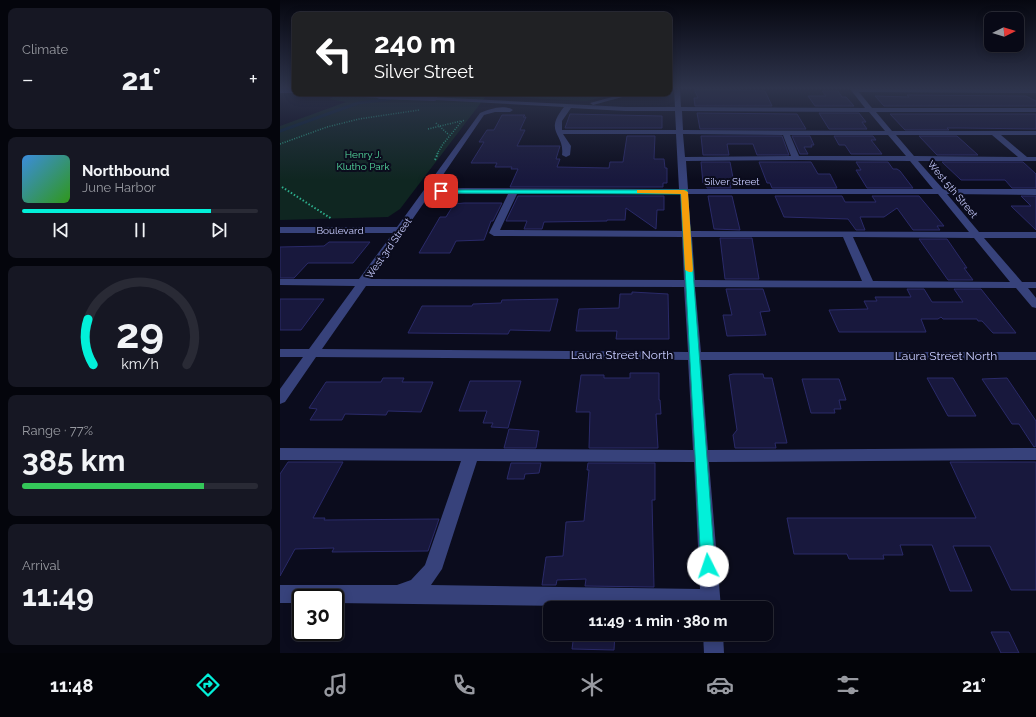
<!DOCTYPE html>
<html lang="en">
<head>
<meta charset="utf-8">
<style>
  body { margin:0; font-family:Raleway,sans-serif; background:#161723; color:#f1f3f6; height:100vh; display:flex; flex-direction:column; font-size:15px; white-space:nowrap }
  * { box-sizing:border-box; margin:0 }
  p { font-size:13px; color:#989aa1 }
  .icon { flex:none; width:22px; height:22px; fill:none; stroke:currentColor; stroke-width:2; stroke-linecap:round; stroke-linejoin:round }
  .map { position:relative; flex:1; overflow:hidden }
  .side { display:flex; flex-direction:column; gap:8px; padding:8px; background:#04050c; width:280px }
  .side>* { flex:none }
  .hud { position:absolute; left:12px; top:12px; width:380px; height:84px; border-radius:8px; box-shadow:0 2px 10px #0003,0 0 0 1px #292a35; background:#202124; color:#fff; overflow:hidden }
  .needle { width:26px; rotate:85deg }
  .controls { position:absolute; left:704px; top:12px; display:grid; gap:8px }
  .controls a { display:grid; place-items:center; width:40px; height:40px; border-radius:8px; background:#080916; box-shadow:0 2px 10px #0003,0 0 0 1px #292a35; font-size:20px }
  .speed { position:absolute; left:12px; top:589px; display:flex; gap:8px; font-size:20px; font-weight:700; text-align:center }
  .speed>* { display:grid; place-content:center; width:52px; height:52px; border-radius:50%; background:#080916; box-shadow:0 2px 10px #0003,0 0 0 1px #292a35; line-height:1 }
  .speed .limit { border:2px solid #111; border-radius:6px; background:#fff; color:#111 }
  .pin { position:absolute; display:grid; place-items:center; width:34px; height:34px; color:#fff; margin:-17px; border-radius:8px; box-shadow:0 2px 6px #0006 }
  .me { position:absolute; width:44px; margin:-22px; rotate:356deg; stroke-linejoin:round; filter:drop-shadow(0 0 3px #0008) }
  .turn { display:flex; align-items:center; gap:14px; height:84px; padding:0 16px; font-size:18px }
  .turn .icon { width:52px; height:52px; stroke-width:2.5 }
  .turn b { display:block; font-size:28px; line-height:34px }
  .big { font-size:30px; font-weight:700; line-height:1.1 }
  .side .tile { flex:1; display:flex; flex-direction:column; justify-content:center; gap:6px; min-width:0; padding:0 14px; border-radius:8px; background:#161723 }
  .side .dial { align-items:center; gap:0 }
  .dial svg { height:104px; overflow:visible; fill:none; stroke:#292a35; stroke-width:7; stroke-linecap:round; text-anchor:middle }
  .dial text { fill:#f1f3f6; stroke:none }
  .song { display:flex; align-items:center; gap:12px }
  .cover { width:48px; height:48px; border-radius:6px; background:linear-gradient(135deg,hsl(210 70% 55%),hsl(110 70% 35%)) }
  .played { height:4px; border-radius:2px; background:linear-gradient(90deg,#02f0d9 80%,#292a35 80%) }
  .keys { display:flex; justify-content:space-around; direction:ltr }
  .heat { display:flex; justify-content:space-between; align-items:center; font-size:22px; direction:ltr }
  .charge { height:6px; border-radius:3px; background:linear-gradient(90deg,#34c759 77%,#292a35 0) }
  .trip { position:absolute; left:263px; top:601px; width:230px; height:40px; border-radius:8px; background:#080916; box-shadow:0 2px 10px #0003,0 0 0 1px #292a35; font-weight:700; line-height:40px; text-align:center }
  .menu { display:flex; height:64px; justify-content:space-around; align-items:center; background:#030409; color:#989aa1 }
  .menu .icon { width:28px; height:28px }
  .menu .on { color:#02f0d9 }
  .menu b { font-size:18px; color:#f1f3f6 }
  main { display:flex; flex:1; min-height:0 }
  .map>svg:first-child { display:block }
  .green { fill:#0f2621 }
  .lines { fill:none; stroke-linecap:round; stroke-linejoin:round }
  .stream { stroke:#092338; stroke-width:3 }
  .building { fill:#18183d; stroke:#2a2a69 }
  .path-far1 { stroke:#2dad8c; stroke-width:1.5; stroke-dasharray:1 1.5; stroke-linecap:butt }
  .path { stroke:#2dad8c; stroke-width:2; stroke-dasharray:1.5 2; stroke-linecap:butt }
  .minor { fill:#37427b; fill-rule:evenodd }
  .minor-bridge { stroke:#37427b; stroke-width:6 }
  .route { fill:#02f0d9; stroke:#019c8d }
  .slow { fill:#f59e0b }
  .labels { text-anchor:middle; stroke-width:4; stroke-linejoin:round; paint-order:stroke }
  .far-park-label { font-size:10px; fill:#55dda0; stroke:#0b0c1d }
  .far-street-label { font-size:10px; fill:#c8ccff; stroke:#0b0c1d }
  .street-label { font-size:12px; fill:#c8ccff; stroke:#0b0c1d }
</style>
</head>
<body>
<main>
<section class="side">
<div class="tile"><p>Climate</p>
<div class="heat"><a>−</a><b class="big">21°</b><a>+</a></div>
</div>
<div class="tile">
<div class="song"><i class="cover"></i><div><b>Northbound</b><p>June Harbor</p></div></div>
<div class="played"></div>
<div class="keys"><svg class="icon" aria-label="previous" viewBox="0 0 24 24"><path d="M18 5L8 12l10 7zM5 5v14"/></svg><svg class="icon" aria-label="pause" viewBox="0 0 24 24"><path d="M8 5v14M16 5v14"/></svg><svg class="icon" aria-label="next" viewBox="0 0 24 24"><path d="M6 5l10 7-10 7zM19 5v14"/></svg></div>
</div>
<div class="tile dial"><svg viewBox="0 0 100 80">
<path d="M14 69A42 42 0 1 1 86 69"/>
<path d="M14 69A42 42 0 0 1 10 34" stroke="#02f0d9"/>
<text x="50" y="56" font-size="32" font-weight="700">29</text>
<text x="50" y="72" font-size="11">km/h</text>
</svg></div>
<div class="tile"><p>Range · 77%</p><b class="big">385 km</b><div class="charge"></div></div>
<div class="tile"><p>Arrival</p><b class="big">11:49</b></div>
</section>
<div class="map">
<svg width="756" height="653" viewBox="0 0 756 653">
  <rect width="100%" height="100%" fill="#0b0c1d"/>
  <path class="green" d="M62 93H342L306 101 206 96 120 209 108 217 0 220V126L66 102 49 99Z"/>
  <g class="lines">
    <g class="stream">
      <path d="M135 95 150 93"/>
      <path d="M0 131 78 103 110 99"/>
    </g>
  </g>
  <g class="building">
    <path d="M414 89 485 91 492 106H415L414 98H418Z"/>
    <path d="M542 91H558L562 97H566L574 106H535L528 96H546Z"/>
    <path d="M627 95 746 96 756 101V106H604L595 96 629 97Z"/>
    <path d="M417 113 517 114 526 129H420Z"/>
    <path d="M539 113H579L586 122H582L587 129H549Z"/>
    <path d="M290 114 382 116V128H285Z"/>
    <path d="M610 114H756V129L680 128H667L669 130H625Z"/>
    <path d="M222 115H245L243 117H246L240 130H245L237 146H280L276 159H280L277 167 329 168 330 162H343L347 136H375L374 159H384L385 168H387V183H383V187H230L238 169H231L232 167H215L217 163H191L204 142H199L207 130H214Z"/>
    <path d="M421 136H502L509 155H477L473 144H447L449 155H423Z"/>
    <path d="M512 136H530L534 145H531L532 147H524L528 154H520Z"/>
    <path d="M554 136H593L596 140H591L602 154H571L565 145H559Z"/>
    <path d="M639 136H677L698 155H657Z"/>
    <path d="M421 162H450L454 183H450L451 188H427L426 183H423Z"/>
    <path d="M479 162H531L538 174H550L557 188H492L490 183H487Z"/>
    <path d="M576 162H608L613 169H617L620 171 633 188H587L576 170H581Z"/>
    <path d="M662 162H743L756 174V188H732L725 180H681Z"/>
    <path d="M238 196H384V210H377L376 229 346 208 345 220H327V221L264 222 262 229H244L247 221H226Z"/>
    <path d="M428 196H452L460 230 434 229Z"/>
    <path d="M495 196H562L565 202H596L592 196H639L664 226H657L660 230H633L617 208 604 217H580L585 230H576L568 219 504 217Z"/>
    <path d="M741 196H756V230L731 206H751Z"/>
    <path d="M184 203H222L213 221H211L204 240 176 241 170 253H139L160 217H166L174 204Z"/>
    <path d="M440 238H472L479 279H445Z"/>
    <path d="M639 239H667L687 268H684L693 280H668Z"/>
    <path d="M49 242H90L73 263H28L14 278H0V247L44 246Z"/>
    <path d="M446 289H483L490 311 480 312 486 335 447 336 443 315H452Z"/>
    <path d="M627 289H644L652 302H683L674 289H701L736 333H713L702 321H698L697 319H663L661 317 658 319H641L646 332H559L549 310 588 309 584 301H597L595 297H631Z"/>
    <path d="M352 292 388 294 389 339H336L337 331H296L299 309 339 308 340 294H352Z"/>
    <path d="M0 299H44L21 330H0Z"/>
    <path d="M278 299 270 331 230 330 228 334 128 333 142 306H192L193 304 221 303 222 300Z"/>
    <path d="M350 373H379V400H380L381 414H376L378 448H309L310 412H296L301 375H324V378H350Z"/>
    <path d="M453 374H483L484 378H492L507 443H495L496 448H455L453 435 457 430 449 375Z"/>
    <path d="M103 378H124L122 382H153L141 412 108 411 106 415 65 414 62 420H30L37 409 29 408 46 382H101Z"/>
    <path d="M647 378H673L696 416H668Z"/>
    <path d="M727 378 756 421V446L754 447 739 424H732L702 379Z"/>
    <path d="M522 379H559L566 400H559L561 409H554L555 413H531Z"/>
    <path d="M190 381H241L228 428 211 427 213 423H203L207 411H179Z"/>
    <path d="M229 429 259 431 256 448H224Z"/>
    <path d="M8 462H63L33 518H45L44 520 159 519 148 551 52 552 54 548 15 549 0 576V474Z"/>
    <path d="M670 462H756V590H731L710 546H673L692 591H670L652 545H620L623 555H603L604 559H569L567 554H514L507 518H696Z"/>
    <path d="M231 463H261L259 473 245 474 244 479H227Z"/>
    <path d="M308 463H375V500H372L374 587 305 586 306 579 277 580 276 585H262L266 557 283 556 286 522 304 521 309 470H307Z"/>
    <path d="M711 632H729L739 653H721Z"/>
    <path d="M294 634H335L334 650 292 649Z"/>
  </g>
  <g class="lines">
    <g class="path-far1">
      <path d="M269 93H280"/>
      <path d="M290 95 304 93"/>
      <path d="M156 123 169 135"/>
      <path d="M148 129 181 121"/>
      <path d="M0 144 47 127 79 119 139 110"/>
      <path d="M157 154 163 144 182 121 185 120"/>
    </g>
    <g class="path">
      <path d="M155 160 158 153"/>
      <path d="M2 187 52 219"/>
    </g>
    <g class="minor">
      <rect x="0" y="89" width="15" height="4"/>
      <path d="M394 89H400L401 107 585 108 570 89H756V93L579 92 592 108H756V112H596L612 131H756V135H721L747 157H756V161H638L663 189H756V195L667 194 699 232H756V238H704L742 282H756V288H748L756 298V308L752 307 736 288 415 287 421 352H756V360H421L428 450 756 448V460L429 462 441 608 55 603V598H21V603H0V585H117L131 580 145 565 181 461 0 460V448L413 450 408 360 36 357 5 402 0 404V389L23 357H0V349H29L75 286 0 285V279H79L113 233H0V227H117L200 113C209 109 224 104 233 110L230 112H215L204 115 154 188 399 189 396 134H283L291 146 290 155 286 157 282 155C285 133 263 133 284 107L154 100 152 99V97L345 107H395ZM291 108 345 111H395L396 130H282V121ZM402 111 589 112 605 131 403 130ZM403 134 503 135 511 156 405 157ZM510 135H608L626 156H519ZM616 135H712L738 157 634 156ZM522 160 630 161 653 189H408L406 161ZM150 194H228L209 233 214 236 402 237 404 280 91 279ZM237 194H400L402 231 220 230ZM408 194H658L689 232 411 231ZM412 237H563L582 281 415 280ZM573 237 694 238 730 282 593 281ZM86 286 404 287 408 352 42 349ZM197 461 414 462 420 589 151 585 162 569Z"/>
      <path d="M45 93C57 93 95 91 103 96L100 98 48 95Z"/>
      <path d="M347 93H357L313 105 310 103Z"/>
      <path d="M423 634H443L444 653H424Z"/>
    </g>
    <path class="minor-bridge" d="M100 96 154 98"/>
  </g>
  <linearGradient id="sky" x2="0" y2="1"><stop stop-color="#060710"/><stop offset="0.49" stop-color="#2e344c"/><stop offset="1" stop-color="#2e344c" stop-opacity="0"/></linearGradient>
  <rect width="756" height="180" fill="url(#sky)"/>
  <path class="route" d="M159 190H407L435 566 433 571 428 573 423 571 421 566 401 194 161 193 159 192Z"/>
  <path class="slow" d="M357 190H404L408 192 413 270 412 272H409L405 270 401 194 359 193H357Z"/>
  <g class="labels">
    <g class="far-park-label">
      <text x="83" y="158">Henry J.<tspan x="83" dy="12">Klutho Park</tspan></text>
    </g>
    <g class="far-street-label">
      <text x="452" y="185">Silver Street</text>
      <text transform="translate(673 189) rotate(50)" y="4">West 5th Street</text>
      <text x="60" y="234">Boulevard</text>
      <text transform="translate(108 248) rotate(-55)" y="4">West 3rd Street</text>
    </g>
    <g class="street-label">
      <text x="342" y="359">Laura Street North</text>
      <text x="666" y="360">Laura Street North</text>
    </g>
  </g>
</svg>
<div class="controls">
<a><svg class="needle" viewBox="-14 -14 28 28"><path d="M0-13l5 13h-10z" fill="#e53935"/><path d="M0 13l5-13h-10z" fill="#989aa1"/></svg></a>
</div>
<div class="speed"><div class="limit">30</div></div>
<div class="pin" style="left:161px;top:191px;background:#d93025"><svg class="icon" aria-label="arrive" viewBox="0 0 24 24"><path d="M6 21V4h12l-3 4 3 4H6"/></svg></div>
<svg class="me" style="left:428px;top:566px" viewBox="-20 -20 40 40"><circle r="19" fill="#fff"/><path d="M0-13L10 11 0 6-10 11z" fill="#02f0d9"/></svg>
<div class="trip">11:49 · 1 min · 380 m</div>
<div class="hud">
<div class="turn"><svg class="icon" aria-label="left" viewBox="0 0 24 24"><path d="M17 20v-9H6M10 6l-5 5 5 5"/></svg><div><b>240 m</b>Silver Street</div></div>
</div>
</div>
</main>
<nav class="menu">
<b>11:48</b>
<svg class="icon on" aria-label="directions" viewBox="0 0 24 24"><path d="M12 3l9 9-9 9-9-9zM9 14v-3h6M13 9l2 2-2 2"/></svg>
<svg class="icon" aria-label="music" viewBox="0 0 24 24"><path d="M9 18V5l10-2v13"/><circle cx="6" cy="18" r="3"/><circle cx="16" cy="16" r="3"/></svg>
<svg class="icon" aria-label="phone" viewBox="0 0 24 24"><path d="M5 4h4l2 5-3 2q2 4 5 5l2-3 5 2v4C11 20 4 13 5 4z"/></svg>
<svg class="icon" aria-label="climate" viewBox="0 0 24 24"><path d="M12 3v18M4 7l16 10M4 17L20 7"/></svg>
<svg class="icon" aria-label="car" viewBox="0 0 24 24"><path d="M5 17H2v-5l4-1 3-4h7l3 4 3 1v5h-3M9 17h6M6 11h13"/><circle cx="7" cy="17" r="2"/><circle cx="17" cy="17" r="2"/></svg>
<svg class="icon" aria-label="filters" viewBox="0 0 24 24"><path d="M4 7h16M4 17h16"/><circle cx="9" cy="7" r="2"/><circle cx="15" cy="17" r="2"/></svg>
<b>21°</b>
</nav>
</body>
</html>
